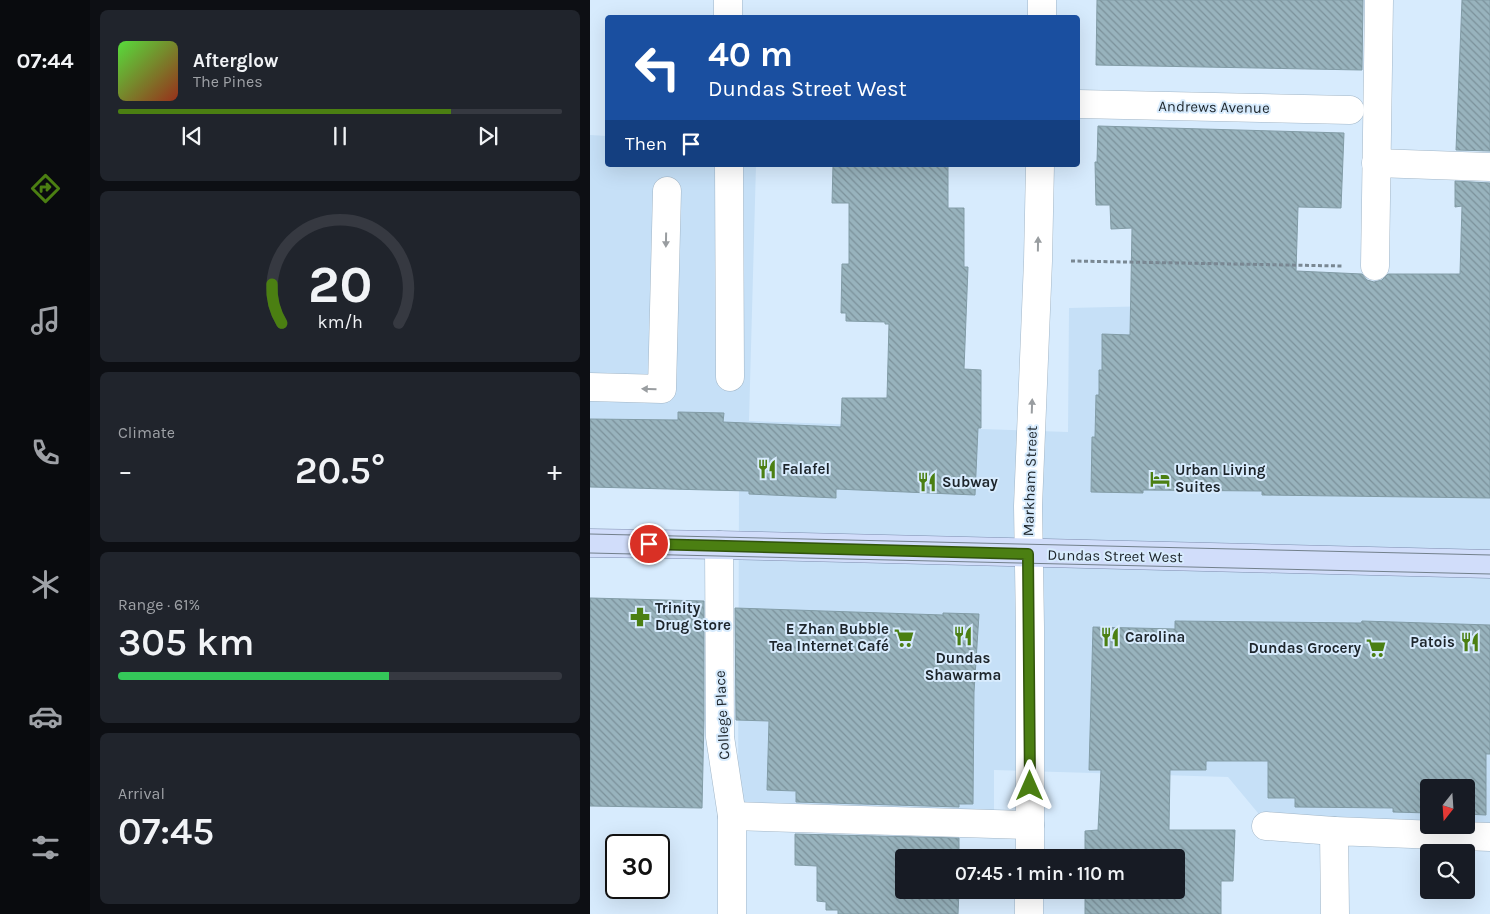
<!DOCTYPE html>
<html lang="en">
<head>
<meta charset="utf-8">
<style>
  body { margin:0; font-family:Karla,sans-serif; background:#20242c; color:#f1f3f6; height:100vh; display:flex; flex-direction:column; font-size:19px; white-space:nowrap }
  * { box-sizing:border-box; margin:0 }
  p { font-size:16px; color:#9ea1a6 }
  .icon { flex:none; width:28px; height:28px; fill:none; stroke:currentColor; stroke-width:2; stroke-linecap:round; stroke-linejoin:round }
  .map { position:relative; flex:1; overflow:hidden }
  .details { display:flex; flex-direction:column; gap:10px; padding:10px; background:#0d0f14; width:500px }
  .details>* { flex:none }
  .top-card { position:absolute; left:15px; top:15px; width:475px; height:152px; border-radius:5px; box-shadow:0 5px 20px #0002; background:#1a4fa0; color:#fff; overflow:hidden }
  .needle { width:32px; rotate:197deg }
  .tools { position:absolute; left:830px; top:779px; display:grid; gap:10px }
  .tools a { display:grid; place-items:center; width:55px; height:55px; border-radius:5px; background:#171b24; box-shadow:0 5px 20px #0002; font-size:25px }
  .speed { position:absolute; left:15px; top:834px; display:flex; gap:10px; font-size:25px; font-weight:700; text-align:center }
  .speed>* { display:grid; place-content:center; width:65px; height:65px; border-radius:50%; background:#171b24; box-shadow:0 5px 20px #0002; line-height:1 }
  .speed .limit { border:2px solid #111; border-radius:8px; background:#fff; color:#111 }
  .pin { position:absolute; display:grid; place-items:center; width:42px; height:42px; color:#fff; margin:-21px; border:2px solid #fff; border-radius:50%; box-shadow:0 1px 5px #0007 }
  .me { position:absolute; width:55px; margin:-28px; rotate:0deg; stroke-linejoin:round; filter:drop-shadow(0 0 4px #0008) }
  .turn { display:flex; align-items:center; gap:18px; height:105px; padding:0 20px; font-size:22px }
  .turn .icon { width:65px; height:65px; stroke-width:2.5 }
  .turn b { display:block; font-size:35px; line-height:42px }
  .then { display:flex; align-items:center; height:48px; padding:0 20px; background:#0003; gap:10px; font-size:19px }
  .big { font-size:38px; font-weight:600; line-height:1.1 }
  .details .widget { flex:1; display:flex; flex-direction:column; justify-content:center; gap:8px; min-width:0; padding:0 18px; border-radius:8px; background:#20242c }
  .details .dial { align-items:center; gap:0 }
  .dial svg { height:130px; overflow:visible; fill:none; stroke:#363941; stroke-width:7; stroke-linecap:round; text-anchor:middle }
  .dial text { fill:#f1f3f6; stroke:none }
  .song { display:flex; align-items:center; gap:15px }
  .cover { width:60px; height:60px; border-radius:8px; background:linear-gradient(135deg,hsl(110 70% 55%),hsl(10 70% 35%)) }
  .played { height:5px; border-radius:2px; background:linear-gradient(90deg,#4b7f12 75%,#363941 75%) }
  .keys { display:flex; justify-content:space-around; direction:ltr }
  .heat { display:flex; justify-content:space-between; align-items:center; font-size:28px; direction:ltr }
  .charge { height:8px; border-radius:4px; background:linear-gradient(90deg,#34c759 61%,#363941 0) }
  .trip { position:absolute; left:305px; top:849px; width:290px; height:50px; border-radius:5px; background:#171b24; box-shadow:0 5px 20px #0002; font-weight:600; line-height:50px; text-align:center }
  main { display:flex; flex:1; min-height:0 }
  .tab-bar { display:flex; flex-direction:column; width:90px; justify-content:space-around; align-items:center; background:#090b0e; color:#9ea1a6 }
  .tab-bar .icon { width:35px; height:35px }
  .tab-bar .on { color:#4b7f12 }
  .tab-bar b { font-size:22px; color:#f1f3f6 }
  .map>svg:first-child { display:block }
  .built { fill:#c6e0f7; fill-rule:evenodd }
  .building { fill:url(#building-back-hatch); stroke:#829ca6 }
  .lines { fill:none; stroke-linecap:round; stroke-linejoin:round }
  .minor-casing { stroke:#a2b6c7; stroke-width:29 }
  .major-casing { stroke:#7e8eaf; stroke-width:29 }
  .path { stroke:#798792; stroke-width:3; stroke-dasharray:4 2.5; stroke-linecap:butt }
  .minor { stroke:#fff; stroke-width:28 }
  .major { stroke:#d1ddfa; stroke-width:28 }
  .tram { stroke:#72808b; stroke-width:1 }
  .oneway { fill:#999da0 }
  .route-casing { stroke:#31530c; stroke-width:12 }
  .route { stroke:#4b7f12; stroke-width:9 }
  .labels { text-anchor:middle; stroke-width:4; stroke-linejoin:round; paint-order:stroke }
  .street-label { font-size:15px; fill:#1d252b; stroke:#d7ebfd }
  .poi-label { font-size:15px; font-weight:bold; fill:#1d252b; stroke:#d7ebfd; text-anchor:start }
</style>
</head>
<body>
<main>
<nav class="tab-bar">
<b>07:44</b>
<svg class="icon on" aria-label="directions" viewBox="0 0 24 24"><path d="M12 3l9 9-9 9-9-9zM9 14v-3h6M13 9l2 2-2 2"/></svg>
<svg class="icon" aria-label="music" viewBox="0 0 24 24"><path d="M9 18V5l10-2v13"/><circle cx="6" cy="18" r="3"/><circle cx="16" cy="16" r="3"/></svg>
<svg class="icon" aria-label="phone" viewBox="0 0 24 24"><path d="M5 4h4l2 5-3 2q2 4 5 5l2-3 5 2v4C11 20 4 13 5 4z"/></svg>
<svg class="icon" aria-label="climate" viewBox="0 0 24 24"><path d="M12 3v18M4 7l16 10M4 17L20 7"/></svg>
<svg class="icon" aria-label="car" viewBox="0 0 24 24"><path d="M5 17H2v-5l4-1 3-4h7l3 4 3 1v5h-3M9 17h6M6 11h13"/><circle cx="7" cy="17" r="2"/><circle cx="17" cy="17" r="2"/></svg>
<svg class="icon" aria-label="filters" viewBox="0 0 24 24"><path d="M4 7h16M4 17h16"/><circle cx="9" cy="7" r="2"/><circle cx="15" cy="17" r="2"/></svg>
</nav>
<section class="details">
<div class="widget">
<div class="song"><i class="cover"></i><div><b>Afterglow</b><p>The Pines</p></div></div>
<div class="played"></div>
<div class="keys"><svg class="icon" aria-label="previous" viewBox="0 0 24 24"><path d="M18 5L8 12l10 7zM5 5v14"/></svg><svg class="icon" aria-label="pause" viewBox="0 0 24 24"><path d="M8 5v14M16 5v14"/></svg><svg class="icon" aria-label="next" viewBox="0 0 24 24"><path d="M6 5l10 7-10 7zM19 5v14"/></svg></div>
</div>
<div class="widget dial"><svg viewBox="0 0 100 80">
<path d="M14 69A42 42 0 1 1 86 69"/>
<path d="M14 69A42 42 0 0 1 8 45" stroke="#4b7f12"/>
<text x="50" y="56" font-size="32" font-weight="700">20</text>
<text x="50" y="72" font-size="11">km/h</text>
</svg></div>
<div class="widget"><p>Climate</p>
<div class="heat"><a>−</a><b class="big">20.5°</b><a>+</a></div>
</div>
<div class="widget"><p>Range · 61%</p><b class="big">305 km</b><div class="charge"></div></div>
<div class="widget"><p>Arrival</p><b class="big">07:45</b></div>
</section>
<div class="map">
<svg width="900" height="914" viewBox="0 0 900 914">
  <defs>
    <pattern id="building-back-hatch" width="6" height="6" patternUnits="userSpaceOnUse" patternTransform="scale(1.25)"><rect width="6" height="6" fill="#98b3bd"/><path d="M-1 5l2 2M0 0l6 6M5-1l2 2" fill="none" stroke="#7b919a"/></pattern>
  </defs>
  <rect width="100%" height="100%" fill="#d7ebfd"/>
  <path class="built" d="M0 135 17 136 18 165H166L159 421 478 432 479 308 900 298V829L673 819 638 777 404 770V814L148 810 149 486 0 482ZM839 788H876V825H839Z"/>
  <g class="building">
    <path d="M507 0H773L772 70 506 65Z"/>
    <path d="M872 0H900V151L866 150Z"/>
    <path d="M508 126 754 133 751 208 708 207 706 271 772 274 777 280 784 282 792 280 798 274H870L872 206 865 207V181L900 183V498L672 495V491L553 490V493L501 492 502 437H505L506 395H509V370H512V334L540 335 542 228 521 229 520 205H506L505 162H507Z"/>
    <path d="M243 165H358V208H374V267H378L374 369 391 370V428H388L385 495 246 489V498L159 494V491L0 487V419L88 420V412L134 413 133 422 251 427 252 398H297L299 324H295V322L256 321V313H251L252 264H259V203H242Z"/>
    <path d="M0 598 114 601V720L112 808 0 806Z"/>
    <path d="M145 608 353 615V613L389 614 384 692 383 804H369V807L206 802V791L177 790 179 721 146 720Z"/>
    <path d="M585 621 771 623 772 621 900 625V754H896V815L876 814V788H839V813L803 812V808L705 807V798H678V761H616V770H580L579 830H645L643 881H631V914H495V890H586V858H495V831L508 830 511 770H499L503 627 585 629Z"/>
    <path d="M205 834 369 838V858H314V890H369L368 914H248V910H236V902L227 901V866L205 865Z"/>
  </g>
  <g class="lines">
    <defs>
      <g id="minor">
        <path d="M138 0V18"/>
        <path d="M452 18V0"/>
        <path d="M488 104 760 110"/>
        <path d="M786 163 900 167"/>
        <path d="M139 165 140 377"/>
        <path d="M785 266 789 0"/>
        <path d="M0 387 72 389 77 191"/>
        <path d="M129 545 130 737 142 816V914"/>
        <path d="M142 816 440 825"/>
        <path d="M676 826 744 831"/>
        <path d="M440 858V627L438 506 448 261 450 165"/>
        <path d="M439 914V890"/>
        <path d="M745 914 744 831 900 837"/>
      </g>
      <path id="major" d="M0 543 129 545 900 564"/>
    </defs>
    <use href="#minor" class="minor-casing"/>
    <use href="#major" class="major-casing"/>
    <path class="path" d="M481 261 752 266"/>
    <use href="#minor" class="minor"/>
    <use href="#major" class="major"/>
    <g class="tram">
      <path d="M0 534 900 555"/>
      <path d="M0 553 900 574"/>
    </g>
  </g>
  <defs><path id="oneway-solid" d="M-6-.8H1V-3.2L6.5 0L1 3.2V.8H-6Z" transform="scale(1.25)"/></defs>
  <g class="oneway">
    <use href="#oneway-solid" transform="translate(76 240) rotate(91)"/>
    <use href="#oneway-solid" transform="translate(448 244) rotate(-89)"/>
    <use href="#oneway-solid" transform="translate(59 389) rotate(-178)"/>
    <use href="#oneway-solid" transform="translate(442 406) rotate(-88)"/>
  </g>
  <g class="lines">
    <defs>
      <path id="route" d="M59 544 438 554 440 786"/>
    </defs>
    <use href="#route" class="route-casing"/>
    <use href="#route" class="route"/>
  </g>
  <defs>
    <symbol id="restaurant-bare" viewBox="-9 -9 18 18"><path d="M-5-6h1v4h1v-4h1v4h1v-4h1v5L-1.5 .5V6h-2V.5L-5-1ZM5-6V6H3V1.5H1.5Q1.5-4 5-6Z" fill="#4b7f12" stroke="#d7ebfd" stroke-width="2.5" paint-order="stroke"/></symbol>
    <symbol id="hotel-bare" viewBox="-9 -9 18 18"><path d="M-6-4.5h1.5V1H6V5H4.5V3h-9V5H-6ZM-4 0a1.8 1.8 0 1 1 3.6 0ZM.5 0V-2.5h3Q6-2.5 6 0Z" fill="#4b7f12" stroke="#d7ebfd" stroke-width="2.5" paint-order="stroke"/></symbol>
    <symbol id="pharmacy-bare" viewBox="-9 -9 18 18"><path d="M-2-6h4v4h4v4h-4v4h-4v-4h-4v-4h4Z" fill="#4b7f12" stroke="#d7ebfd" stroke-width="2.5" paint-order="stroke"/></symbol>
    <symbol id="supermarket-bare" viewBox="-9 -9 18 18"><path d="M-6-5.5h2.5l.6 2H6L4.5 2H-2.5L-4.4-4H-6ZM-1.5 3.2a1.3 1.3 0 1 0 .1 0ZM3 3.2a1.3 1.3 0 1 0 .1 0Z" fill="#4b7f12" stroke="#d7ebfd" stroke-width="2.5" paint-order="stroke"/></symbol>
  </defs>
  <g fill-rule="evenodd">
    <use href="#restaurant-bare" x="163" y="455" width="28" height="28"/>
    <use href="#hotel-bare" x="556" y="465" width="28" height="28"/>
    <use href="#restaurant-bare" x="323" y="468" width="28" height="28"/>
    <use href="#pharmacy-bare" x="36" y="603" width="28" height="28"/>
    <use href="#restaurant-bare" x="359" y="622" width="28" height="28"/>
    <use href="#restaurant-bare" x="506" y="623" width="28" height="28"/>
    <use href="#supermarket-bare" x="300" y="624" width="28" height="28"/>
    <use href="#restaurant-bare" x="866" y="628" width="28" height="28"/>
    <use href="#supermarket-bare" x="772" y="634" width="28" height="28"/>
  </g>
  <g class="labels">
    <g class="street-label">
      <text transform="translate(624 107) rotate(1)" y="5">Andrews Avenue</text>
      <text transform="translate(440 481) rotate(-88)" y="5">Markham Street</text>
      <text transform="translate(525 556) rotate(1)" y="5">Dundas Street West</text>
      <text transform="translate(132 715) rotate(-93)" y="5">College Place</text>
    </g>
    <g class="poi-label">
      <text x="192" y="474">Falafel</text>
      <text x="585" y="475">Urban Living<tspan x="585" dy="17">Suites</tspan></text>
      <text x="352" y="487">Subway</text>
      <text x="65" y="613">Trinity<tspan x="65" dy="17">Drug Store</tspan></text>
      <text x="299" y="634" text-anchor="end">E Zhan Bubble<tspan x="299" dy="17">Tea Internet Café</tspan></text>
      <text x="535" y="642">Carolina</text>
      <text x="865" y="647" text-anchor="end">Patois</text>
      <text x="771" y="653" text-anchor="end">Dundas Grocery</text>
      <text x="373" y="663" text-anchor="middle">Dundas<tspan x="373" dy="17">Shawarma</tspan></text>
    </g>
  </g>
</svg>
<div class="tools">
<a><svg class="needle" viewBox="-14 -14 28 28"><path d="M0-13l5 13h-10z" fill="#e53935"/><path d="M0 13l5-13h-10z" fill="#9ea1a6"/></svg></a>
<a><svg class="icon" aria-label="search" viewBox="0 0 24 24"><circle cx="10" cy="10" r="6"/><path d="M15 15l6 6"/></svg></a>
</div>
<div class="speed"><div class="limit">30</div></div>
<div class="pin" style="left:59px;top:544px;background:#d93025"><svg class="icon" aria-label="arrive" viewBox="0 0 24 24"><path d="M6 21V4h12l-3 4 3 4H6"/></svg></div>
<svg class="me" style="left:440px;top:786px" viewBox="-20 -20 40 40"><path d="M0-17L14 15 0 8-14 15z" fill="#4b7f12" stroke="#fff" stroke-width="4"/></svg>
<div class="trip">07:45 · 1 min · 110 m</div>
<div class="top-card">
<div class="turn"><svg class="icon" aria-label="left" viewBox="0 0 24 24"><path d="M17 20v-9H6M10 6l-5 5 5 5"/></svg><div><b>40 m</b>Dundas Street West</div></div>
<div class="then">Then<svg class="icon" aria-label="arrive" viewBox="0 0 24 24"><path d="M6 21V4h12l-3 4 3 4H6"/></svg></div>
</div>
</div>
</main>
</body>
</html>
